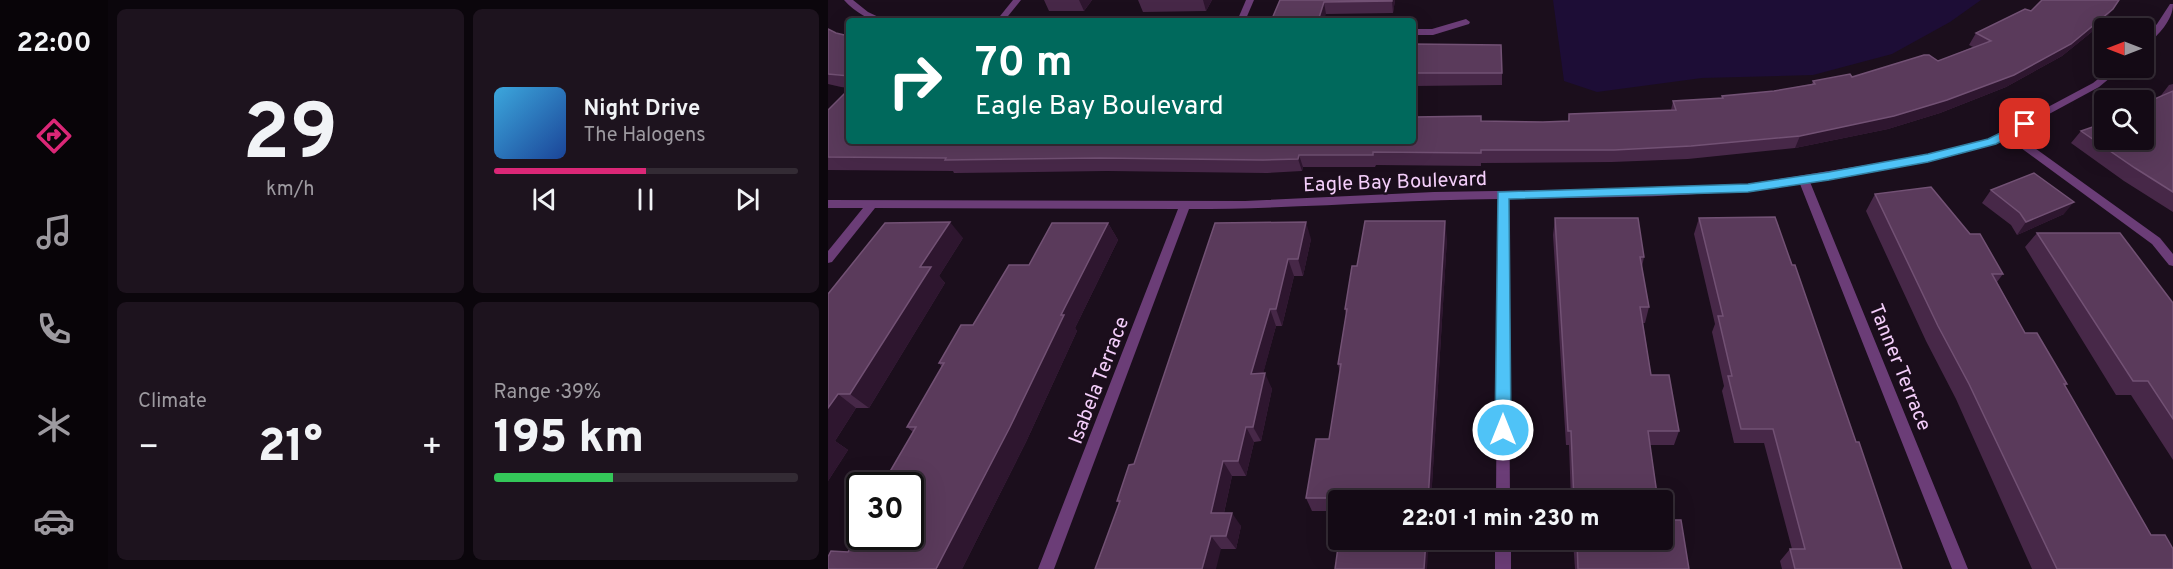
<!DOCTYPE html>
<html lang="en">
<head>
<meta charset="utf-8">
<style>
  body { margin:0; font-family:Overpass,sans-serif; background:#1d131e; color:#f1f3f6; height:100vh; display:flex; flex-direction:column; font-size:22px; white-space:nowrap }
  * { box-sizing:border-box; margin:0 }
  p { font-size:20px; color:#9d9aa0 }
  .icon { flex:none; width:33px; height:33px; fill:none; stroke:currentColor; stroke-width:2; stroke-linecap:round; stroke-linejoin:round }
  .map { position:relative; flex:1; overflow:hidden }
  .details { display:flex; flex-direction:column; gap:9px; padding:9px; background:#0b060c; width:720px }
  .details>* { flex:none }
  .guide { position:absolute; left:18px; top:18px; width:570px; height:126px; border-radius:6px; box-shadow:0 6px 24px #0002,0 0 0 2px #332b34; background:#00695c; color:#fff; overflow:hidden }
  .needle { width:39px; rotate:270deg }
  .fabs { position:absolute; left:1266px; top:18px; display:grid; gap:12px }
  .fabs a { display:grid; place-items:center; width:60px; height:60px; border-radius:6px; background:#140a15; box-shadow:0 6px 24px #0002,0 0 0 2px #332b34; font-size:30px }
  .speed { position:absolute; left:18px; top:472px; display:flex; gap:12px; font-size:30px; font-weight:700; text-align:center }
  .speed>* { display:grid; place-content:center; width:78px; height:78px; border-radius:50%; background:#140a15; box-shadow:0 6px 24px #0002,0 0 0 2px #332b34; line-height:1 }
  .speed .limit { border:3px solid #111; border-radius:9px; background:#fff; color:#111 }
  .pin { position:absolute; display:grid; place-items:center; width:51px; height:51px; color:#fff; margin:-26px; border-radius:12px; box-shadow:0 3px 9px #0006 }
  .me { position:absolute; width:66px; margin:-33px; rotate:0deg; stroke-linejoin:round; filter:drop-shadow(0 0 4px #0008) }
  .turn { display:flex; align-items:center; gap:21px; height:126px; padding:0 30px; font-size:27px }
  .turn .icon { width:78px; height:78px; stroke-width:2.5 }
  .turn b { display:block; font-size:42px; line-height:51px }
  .big { font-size:45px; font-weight:800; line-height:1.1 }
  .details .widget { flex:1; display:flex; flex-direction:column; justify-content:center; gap:9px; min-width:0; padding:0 21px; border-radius:9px; background:#1d131e }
  .details .dial { align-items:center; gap:0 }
  .dial b { font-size:78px; line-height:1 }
  .song { display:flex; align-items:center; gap:18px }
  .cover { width:72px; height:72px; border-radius:9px; background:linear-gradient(135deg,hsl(200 70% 55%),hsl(220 70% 35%)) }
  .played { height:6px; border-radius:3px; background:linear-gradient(90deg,#db2777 50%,#332b34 50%) }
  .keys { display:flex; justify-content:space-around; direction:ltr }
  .heat { display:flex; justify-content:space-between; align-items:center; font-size:33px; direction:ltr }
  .charge { height:9px; border-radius:4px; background:linear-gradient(90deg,#34c759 39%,#332b34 0) }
  .details .tiles { flex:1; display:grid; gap:9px; grid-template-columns:repeat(2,1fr) }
  .trip { position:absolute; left:500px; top:490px; width:345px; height:60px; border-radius:6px; background:#140a15; box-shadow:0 6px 24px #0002,0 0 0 2px #332b34; font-weight:800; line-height:60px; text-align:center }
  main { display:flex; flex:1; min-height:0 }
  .dock { display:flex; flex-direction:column; width:108px; justify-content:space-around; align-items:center; background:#080408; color:#9d9aa0 }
  .dock .icon { width:42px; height:42px }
  .dock .selected { color:#db2777 }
  .dock b { font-size:27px; color:#f1f3f6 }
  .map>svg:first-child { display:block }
  .water { fill:#1d0d36 }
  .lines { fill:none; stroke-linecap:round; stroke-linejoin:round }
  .street { fill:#6b3d77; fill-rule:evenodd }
  .wall { fill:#472848 }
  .shaded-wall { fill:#2e162f }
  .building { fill:#5a3a5b; stroke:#725174; stroke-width:1.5 }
  .route { fill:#4fc3f7; stroke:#337fa1; stroke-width:1.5 }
  .labels { text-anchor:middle; stroke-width:5; stroke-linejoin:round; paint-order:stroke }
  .street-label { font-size:20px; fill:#f4cefa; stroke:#1b0e1c }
</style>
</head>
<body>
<main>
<nav class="dock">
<b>22:00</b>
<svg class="icon selected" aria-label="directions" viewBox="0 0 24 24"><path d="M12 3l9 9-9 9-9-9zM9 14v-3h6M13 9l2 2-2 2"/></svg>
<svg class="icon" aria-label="music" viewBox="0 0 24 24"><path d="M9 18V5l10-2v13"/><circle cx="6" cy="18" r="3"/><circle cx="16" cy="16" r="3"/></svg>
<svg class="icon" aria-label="phone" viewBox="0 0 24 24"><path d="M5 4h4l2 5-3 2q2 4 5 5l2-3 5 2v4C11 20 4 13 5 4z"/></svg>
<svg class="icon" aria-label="climate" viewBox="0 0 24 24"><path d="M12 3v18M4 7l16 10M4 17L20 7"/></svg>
<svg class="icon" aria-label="car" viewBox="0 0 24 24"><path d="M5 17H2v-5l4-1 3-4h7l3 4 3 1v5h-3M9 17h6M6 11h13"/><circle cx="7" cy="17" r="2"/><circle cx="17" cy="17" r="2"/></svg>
</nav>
<section class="details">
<div class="tiles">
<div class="widget dial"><b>29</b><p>km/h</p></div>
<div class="widget">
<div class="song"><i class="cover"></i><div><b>Night Drive</b><p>The Halogens</p></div></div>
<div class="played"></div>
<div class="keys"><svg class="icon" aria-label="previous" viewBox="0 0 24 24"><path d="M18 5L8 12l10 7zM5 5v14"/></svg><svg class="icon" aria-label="pause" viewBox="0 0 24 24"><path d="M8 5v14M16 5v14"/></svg><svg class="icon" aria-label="next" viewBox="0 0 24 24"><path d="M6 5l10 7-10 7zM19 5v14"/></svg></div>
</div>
<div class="widget"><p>Climate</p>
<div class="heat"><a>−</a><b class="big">21°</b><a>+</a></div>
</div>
<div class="widget"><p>Range · 39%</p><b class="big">195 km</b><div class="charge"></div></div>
</div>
</section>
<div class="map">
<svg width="1345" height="569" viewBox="0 0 1345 569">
  <rect width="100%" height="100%" fill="#1b0e1c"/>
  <path class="water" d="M725 0H1153L1122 22 1064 54 985 75 874 78 769 92 736 81Z"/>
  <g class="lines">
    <g class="street">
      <path d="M16 0H25L40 12 59 21C41 21 28 13 16 0Z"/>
      <path d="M185 0H193L176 21H168Z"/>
      <path d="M418 0H426L417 21H409Z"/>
      <path d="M1342 4H1345C1345 21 1330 34 1319 46H1316V39L1329 24Z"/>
      <path d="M638 19 642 22 641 24 605 35H585V29H604Z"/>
      <path d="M1284 68H1294L1271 87 1186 133 1332 238 1345 254V266L1341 265 1324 244 1178 137 1168 143 1100 161 982 182 1140 569H1124L972 184C876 198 778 197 680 199L682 501H668L670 199C567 200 464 209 361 209L226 569H210L350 209 47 208 4 262 0 263V251L35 208H0V200L417 201 606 192 798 189 920 184 1100 155 1160 139 1265 83Z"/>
      <rect x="667" y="540" width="16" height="29"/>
    </g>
  </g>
  <g class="wall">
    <path d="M216 0H264L256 11H221Z"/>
    <path d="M310 0H384L378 11 315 12Z"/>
    <path d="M452 0H567L565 13 498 14Z"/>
    <path d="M1203 11 1276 22 1234 56 1178 87 1112 113 1060 129 967 148 860 159 784 162 653 163V166L548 165 547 167H475L474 171 439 173 279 171 126 173 125 171 0 170V110L21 141H585L653 121 715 122 740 121 741 114 843 110 845 101 893 98 894 96 946 91 984 84 985 81 1024 77 1110 61 1145 47 1141 45 1148 33Z"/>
    <path d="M0 29 8 33 21 36V88L13 87 0 84Z"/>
    <path d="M585 44 674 73V85L585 86Z"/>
    <path d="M1345 84V212L1296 181 1243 143 1253 131 1316 140V105L1317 103 1331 98 1341 85Z"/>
    <path d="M1163 190 1236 214 1189 235 1183 225 1154 203Z"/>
    <path d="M1047 194 1142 234 1175 274 1169 282 1197 333 1239 384 1237 386 1323 535 1345 569H1204L1128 399 1098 341 1038 211Z"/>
    <path d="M727 218 816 257 814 267 821 307 817 323H815L823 375 851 431 846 445H822L830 501H743L741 445H738L725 235Z"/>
    <path d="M871 218 1028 442 1074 569H954L952 561 962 549H964L936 443H906L894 391 896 386 884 332 887 324 866 234Z"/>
    <path d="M224 223H280L290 240 247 328 249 331 198 442 134 569H0V557L3 551 20 552 32 533V537H82V486H38L45 475H60L85 432 79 427 114 367 111 363 133 325H145L181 265H201Z"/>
    <path d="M387 223 483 239 475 276H466L454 326H448L435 373 444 389 433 441 426 442 418 476H404L396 513 413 526 408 549H393L291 503 289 501 306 464Z"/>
    <path d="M1209 233 1345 303V460L1303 395H1288L1197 247Z"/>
    <path d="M135 238 111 276 117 283 41 408H28L7 441 20 450 0 481V294Z"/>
    <path d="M619 238 603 501H510V511H484L478 498 501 439 512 372 510 364 518 314 517 309 529 266Z"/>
    <path d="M745 540H834L861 569H747Z"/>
  </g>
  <g class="shaded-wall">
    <path d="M251 0H264L256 11Z"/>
    <path d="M375 0H384L378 11Z"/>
    <path d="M564 0H567L565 13 564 1Z"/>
    <path d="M496 2 498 14 496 21H490Z"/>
    <path d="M1285 9 1276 22 1234 56 1178 87 1112 113 1060 129 967 148 972 136Z"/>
    <path d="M471 155 475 167 474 171 470 159Z"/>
    <path d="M1246 202 1236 214 1189 235 1198 222Z"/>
    <path d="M617 221 619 238 603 501H600Z"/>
    <path d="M122 222 135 238 111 276 117 283 41 408 22 394 92 267Z"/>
    <path d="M478 222 483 239 475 276 470 259Z"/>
    <path d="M280 223 290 240 247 328 249 331 198 442 134 569H108L233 315Z"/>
    <path d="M460 259 466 276 454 326 448 309Z"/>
    <path d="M442 309 448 326 431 389 423 374Z"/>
    <path d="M437 373 444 389 433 441 425 427Z"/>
    <path d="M10 394 28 408 7 441 20 450 0 481V408Z"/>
    <path d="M418 427 426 442 418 476 410 461Z"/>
    <path d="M395 461 404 476 393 526 383 513Z"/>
    <path d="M404 513 413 526 408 549 398 536Z"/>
    <path d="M383 536 393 549 388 569H374Z"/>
    <path d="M598 540H601L599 569H596Z"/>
  </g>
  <g class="building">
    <path d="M452 0H564V1L496 2 490 21H443Z"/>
    <path d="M1214 0H1291L1285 9 1243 44 1186 75 1119 100 1066 116 972 136 863 146 786 150H653V153L545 152V155H471L470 159 435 160 272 158 117 160 118 158 0 157V110L21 89V141H585V117L653 116V121L715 122 741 121V114L848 110 845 101 895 98 894 96 946 91 987 84 985 81 1022 74 1024 77 1096 55H1101L1110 61 1163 41 1148 33 1197 9 1203 11Z"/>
    <path d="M0 29 8 33 21 36V76L0 74Z"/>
    <path d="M585 44 673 45 674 73H585Z"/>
    <path d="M1345 91V192L1307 168 1253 131 1276 123V140H1316V111L1325 108 1317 103Z"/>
    <path d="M1206 173 1246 202 1198 222 1192 213 1163 190Z"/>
    <path d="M1103 187 1142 234H1152L1175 274H1164L1197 333H1209L1239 384H1236L1323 535H1337L1345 549V569H1229L1141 384 1110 326 1047 194Z"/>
    <path d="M947 217 964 265H967L1028 442H1031L1074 569H967L962 549H977L945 429H913L900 376H904L890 316H895L871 218Z"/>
    <path d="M727 218H810L816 257H812L821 307H812L823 375H841L851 431H820L830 501H746L743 431H740Z"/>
    <path d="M537 221H617L600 501H516L517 498H478L488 439H501L513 364H510L519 309H517L524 266H529Z"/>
    <path d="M122 222 92 267H103L22 394H10L0 408V294L57 223Z"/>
    <path d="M478 222 470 259H460L448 309H442L423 374 437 373 425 427H418L410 461H395L383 513H404L398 536H383L374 569H267L292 501H289L301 465 306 464 387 223Z"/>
    <path d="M224 223H280L233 315H236L182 427 108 569H0V557L3 551 20 552 32 533V537H82V486H38L45 475H60L88 427H79L116 363H111L133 325H145L181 265H201Z"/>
    <path d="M1209 233H1292L1345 303V419L1320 381H1305Z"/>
    <path d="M834 520H853L861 569H750L749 540H834Z"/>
    <path d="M511 540H598L596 569H507Z"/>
  </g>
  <path class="route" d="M1197 121 1202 124 1200 127 1168 144 1100 162 1001 180 920 192 681 199 683 430 680 435 675 437 669 435 667 430 670 192 920 184 1001 172 1100 154 1160 139Z"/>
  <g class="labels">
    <g class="street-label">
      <text transform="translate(567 181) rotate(-2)" y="7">Eagle Bay Boulevard</text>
      <text transform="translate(1073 367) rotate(68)" y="7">Tanner Terrace</text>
      <text transform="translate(270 380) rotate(-69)" y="7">Isabela Terrace</text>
    </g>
  </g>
</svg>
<div class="fabs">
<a><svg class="needle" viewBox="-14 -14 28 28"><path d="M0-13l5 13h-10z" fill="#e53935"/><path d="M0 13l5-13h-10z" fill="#9d9aa0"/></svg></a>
<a><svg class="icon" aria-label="search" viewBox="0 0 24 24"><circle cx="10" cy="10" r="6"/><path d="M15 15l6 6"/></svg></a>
</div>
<div class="speed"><div class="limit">30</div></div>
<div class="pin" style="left:1197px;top:124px;background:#d93025"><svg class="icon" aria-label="arrive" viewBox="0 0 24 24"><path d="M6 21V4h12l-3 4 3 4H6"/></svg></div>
<svg class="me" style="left:675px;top:430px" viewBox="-20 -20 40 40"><circle r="17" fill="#4fc3f7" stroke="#fff" stroke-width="3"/><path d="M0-11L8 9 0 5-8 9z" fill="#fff"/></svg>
<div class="trip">22:01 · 1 min · 230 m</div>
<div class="guide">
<div class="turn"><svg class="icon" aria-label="right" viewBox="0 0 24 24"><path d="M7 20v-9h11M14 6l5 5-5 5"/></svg><div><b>70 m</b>Eagle Bay Boulevard</div></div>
</div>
</div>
</main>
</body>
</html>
